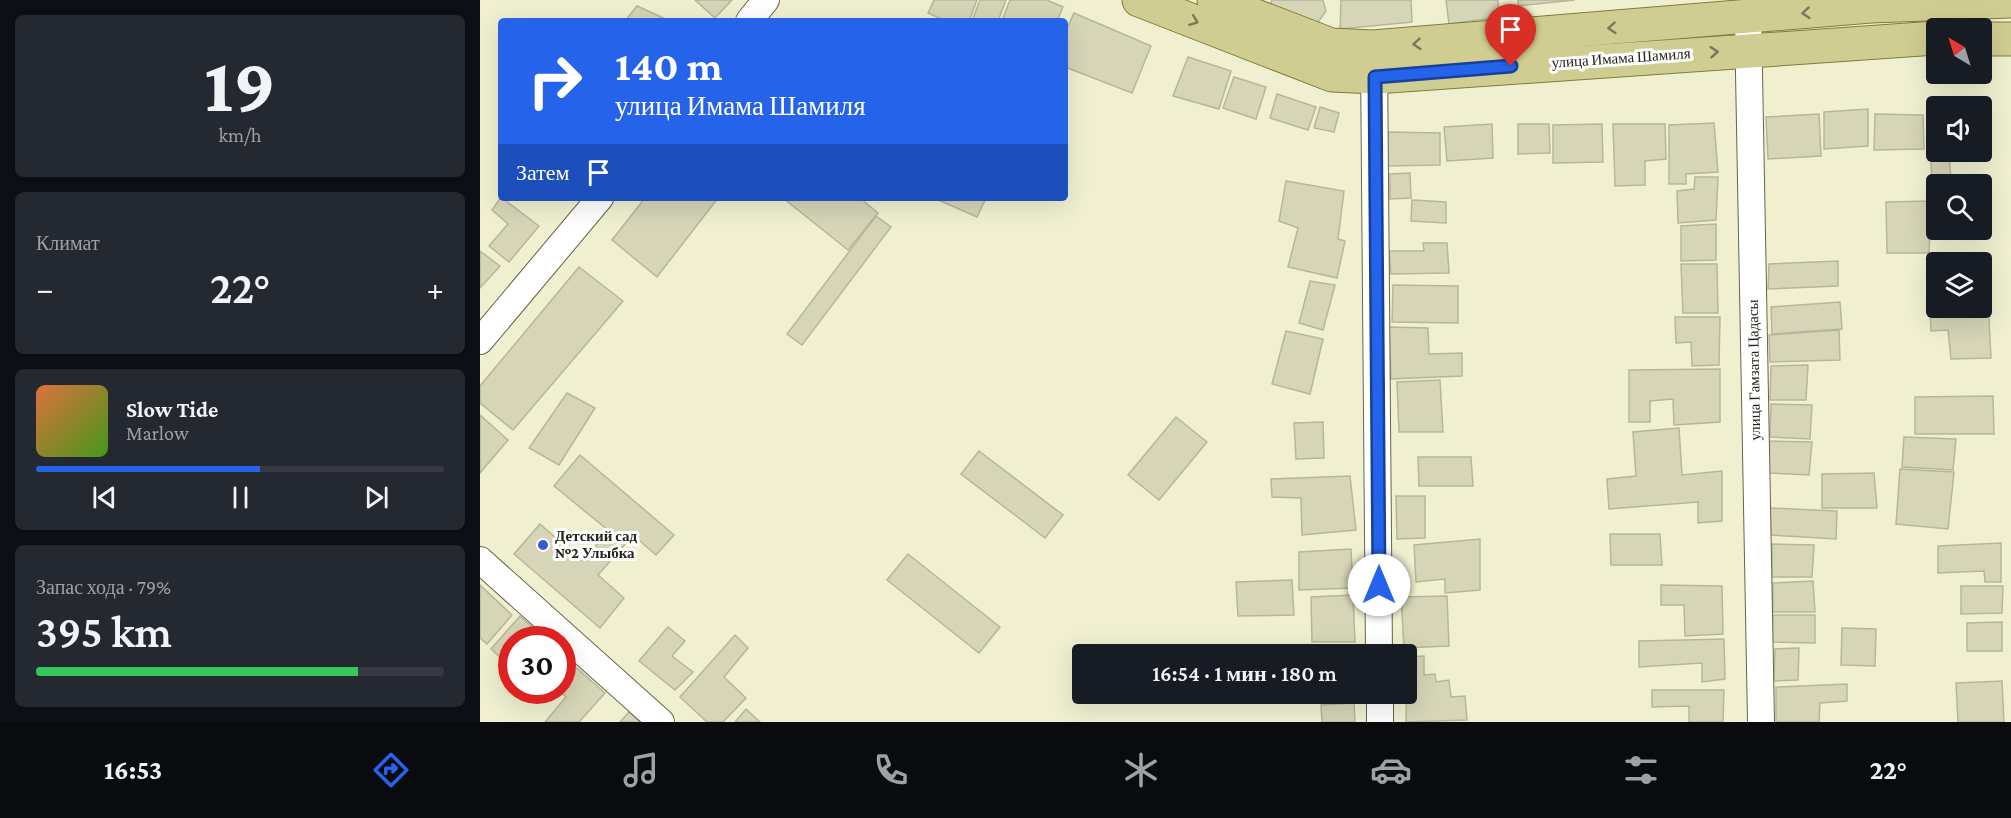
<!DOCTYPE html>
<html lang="ru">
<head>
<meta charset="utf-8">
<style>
  body { margin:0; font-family:"Crimson Pro",serif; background:#242831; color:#f1f3f6; height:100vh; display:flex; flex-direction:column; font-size:22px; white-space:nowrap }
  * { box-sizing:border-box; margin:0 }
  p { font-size:20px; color:#9ea1a6 }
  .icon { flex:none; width:33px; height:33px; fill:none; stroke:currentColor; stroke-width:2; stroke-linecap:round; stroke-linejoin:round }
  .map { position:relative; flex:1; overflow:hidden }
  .side { display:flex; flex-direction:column; gap:15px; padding:15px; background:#0d0f14; width:480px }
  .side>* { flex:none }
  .banner { position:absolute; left:18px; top:18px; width:570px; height:183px; border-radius:6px; box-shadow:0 6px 24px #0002; background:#2563eb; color:#fff; overflow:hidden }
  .needle { width:39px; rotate:322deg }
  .controls { position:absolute; left:1446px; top:18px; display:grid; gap:12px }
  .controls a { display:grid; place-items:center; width:66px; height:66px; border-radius:6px; background:#171b24; box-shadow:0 6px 24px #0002; font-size:30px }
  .speed { position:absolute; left:18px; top:626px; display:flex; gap:12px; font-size:30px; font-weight:700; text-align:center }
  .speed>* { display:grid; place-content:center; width:78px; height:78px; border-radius:50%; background:#171b24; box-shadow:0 6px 24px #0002; line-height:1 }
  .speed .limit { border:9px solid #d22; background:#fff; color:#111 }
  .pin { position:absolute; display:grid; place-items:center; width:51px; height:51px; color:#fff; margin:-62px -26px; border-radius:50% 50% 50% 0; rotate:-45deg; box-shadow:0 0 6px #0007 }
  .pin .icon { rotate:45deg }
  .me { position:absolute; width:66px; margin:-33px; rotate:0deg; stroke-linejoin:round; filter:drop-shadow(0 0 4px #0008) }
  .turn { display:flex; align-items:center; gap:21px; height:126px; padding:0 18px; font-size:27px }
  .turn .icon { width:78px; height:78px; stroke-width:2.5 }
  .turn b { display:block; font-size:42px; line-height:51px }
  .then { display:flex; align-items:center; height:57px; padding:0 18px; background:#0003; gap:12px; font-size:22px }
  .big { font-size:45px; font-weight:600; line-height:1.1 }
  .side .tile { flex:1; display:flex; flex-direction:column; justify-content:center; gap:9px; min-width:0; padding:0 21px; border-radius:9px; background:#242831 }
  .side .dial { align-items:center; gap:0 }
  .dial b { font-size:78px; line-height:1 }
  .song { display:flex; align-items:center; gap:18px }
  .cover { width:72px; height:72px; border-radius:9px; background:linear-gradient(135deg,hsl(20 70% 55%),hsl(100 70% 35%)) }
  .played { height:6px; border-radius:3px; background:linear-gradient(90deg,#2563eb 55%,#363941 55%) }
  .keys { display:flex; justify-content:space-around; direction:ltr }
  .heat { display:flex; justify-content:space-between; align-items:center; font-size:33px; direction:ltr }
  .charge { height:9px; border-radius:4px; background:linear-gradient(90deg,#34c759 79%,#363941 0) }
  .trip { position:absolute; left:592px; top:644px; width:345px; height:60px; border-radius:6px; background:#171b24; box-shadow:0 6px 24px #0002; font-weight:600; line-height:60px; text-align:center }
  .menu { display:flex; height:96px; justify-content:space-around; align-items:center; background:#090b0e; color:#9ea1a6 }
  .menu .icon { width:42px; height:42px }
  .menu .on { color:#2563eb }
  .menu b { font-size:27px; color:#f1f3f6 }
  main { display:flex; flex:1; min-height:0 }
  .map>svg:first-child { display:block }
  .building { fill:#d6d5b7; stroke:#b7b699; stroke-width:1.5 }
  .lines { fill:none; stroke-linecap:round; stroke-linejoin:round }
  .minor-casing { stroke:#65654a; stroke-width:28 }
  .major-casing { stroke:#7f7c3a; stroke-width:35 }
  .minor { stroke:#fff; stroke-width:26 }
  .major { stroke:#d0cd93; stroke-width:33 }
  .oneway { stroke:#7a7856 }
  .route-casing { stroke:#184099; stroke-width:15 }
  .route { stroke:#2563eb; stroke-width:10 }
  .poi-dot { fill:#365bcc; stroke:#fff; stroke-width:2 }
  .labels { text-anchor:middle; stroke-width:6; stroke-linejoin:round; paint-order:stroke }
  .street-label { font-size:15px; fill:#242419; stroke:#fff }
  .poi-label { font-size:15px; font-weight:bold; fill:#242419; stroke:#fff; text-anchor:start }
</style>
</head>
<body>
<main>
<section class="side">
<div class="tile dial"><b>19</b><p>km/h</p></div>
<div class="tile"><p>Климат</p>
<div class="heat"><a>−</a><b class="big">22°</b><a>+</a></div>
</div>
<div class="tile">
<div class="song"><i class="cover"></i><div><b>Slow Tide</b><p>Marlow</p></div></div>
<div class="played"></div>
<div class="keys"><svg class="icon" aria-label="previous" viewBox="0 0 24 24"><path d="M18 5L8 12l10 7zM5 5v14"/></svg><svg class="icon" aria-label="pause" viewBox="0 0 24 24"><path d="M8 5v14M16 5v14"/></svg><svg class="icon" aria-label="next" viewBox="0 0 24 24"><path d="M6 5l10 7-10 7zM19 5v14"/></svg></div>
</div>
<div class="tile"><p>Запас хода · 79%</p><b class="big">395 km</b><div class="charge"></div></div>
</section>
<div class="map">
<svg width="1531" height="722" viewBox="0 0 1531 722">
  <rect width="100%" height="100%" fill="#f0f0d1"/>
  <g class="building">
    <path d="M215 0H252L235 18Z"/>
    <path d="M454 0H497L489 21H466L448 13Z"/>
    <path d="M500 0H526L518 21H492Z"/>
    <path d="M530 0H567L583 7 577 21H522Z"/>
    <path d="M792 0H843L846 11 833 29 789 8Z"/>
    <path d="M861 0H931L932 22 860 29Z"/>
    <path d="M966 0H1018L1019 17 969 24Z"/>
    <path d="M1038 0H1095L1038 6Z"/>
    <path d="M157 6 190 21H145Z"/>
    <path d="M594 13 671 46 652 93 585 67V33Z"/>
    <path d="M708 57 751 71 739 109 693 96Z"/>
    <path d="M754 77 786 87 776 119 743 108Z"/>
    <path d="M797 94 836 107 828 130 790 118Z"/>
    <path d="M840 107 859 113 854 132 834 128Z"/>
    <path d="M1456 108V152H1502V123L1504 152 1469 154 1471 180 1452 182 1448 109Z"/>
    <path d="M1388 109V146L1344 149V112Z"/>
    <path d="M1339 114 1341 156 1288 159 1286 117Z"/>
    <path d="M1395 114 1443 115 1444 149 1394 150Z"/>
    <path d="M1234 123 1238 172 1206 174V184H1189V125Z"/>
    <path d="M1012 124 1013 158 967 161 964 127Z"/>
    <path d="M1038 124H1069L1070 153 1038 154Z"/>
    <path d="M1122 124 1123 162 1073 163V125Z"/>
    <path d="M1133 124H1185L1186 159 1165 161V185L1135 186Z"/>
    <path d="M908 132 960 133V165L907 166Z"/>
    <path d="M930 173 931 198 910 199V174Z"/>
    <path d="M1215 177H1238L1236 220 1198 223 1197 191 1214 189Z"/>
    <path d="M806 181 864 191 858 239 865 241 857 278 808 267 818 228 799 221Z"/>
    <path d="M21 197 59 226 29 262 9 246 28 224 12 210Z"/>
    <path d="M165 198H238L177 277 132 240Z"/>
    <path d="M303 198H380L398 213 368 250Z"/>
    <path d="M454 198H506L497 217Z"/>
    <path d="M932 200 966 202V223L931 221Z"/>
    <path d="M1451 201 1449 253H1407L1406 202Z"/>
    <path d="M396 216 411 227 322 345 307 334Z"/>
    <path d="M1236 224V260L1201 261V226Z"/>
    <path d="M943 243H967L969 273 911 274 909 251H944Z"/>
    <path d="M0 251 20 266 0 288Z"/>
    <path d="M1358 261V286L1288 289 1289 264Z"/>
    <path d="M1201 264H1237L1238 313H1203Z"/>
    <path d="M99 267 143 301 33 430 0 403V386Z"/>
    <path d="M830 281 855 285 843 330 819 323Z"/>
    <path d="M913 285 978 286V323L912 322Z"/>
    <path d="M1456 290V308H1502V301H1508L1511 358 1471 359 1468 330 1451 331 1449 291Z"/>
    <path d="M1360 302 1362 329 1292 334 1291 307Z"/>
    <path d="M1195 317H1240L1239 365 1212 366 1211 342 1196 343Z"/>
    <path d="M909 327 948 328 949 354 982 353V376L911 379Z"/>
    <path d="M1359 330 1360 360 1290 362 1289 335Z"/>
    <path d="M806 331 843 339 830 394 792 384Z"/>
    <path d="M1328 365 1326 400H1290L1291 366Z"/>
    <path d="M1240 369V422L1194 425 1193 399 1170 401V422H1149V370Z"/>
    <path d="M960 380 963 432H919L917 382Z"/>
    <path d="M87 393 115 408 79 465 49 448Z"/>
    <path d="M1513 396 1514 434H1435V397Z"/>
    <path d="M1291 404 1332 405 1330 439 1290 437Z"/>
    <path d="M0 415 28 440 0 473Z"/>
    <path d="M696 417 727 442 679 500 648 475Z"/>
    <path d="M843 422 844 458 816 459 814 423Z"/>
    <path d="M1199 428 1202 475 1242 471V521L1218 523V502L1129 509 1127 479 1156 476 1153 432Z"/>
    <path d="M1424 437 1476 439 1473 470 1422 467Z"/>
    <path d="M1290 441 1332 442 1329 475 1288 473Z"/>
    <path d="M499 451 583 515 565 538 481 474Z"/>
    <path d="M100 455 194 535 176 555 153 535 118 575 144 598 120 628 34 554 60 524 102 561 129 531 74 486Z"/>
    <path d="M938 457H991L993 486H939Z"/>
    <path d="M1420 469 1474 472 1468 529 1416 524Z"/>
    <path d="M1394 473 1397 508H1342V474Z"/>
    <path d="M870 476 876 530 822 535 821 498 792 497 791 479Z"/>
    <path d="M916 496H945V538L917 539Z"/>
    <path d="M1290 508 1357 511 1356 539 1291 535Z"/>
    <path d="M1130 534H1180L1182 565H1131Z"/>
    <path d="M1000 539V590L965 593V579L936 582 934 545Z"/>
    <path d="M1521 543V582H1505L1504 571 1458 573V546Z"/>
    <path d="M1292 544 1334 545 1332 577H1292Z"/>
    <path d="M871 549 873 588 819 590V552Z"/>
    <path d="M428 554 520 627 499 653 407 580Z"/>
    <path d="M812 580 814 615 758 616 756 582Z"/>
    <path d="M1333 581 1335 612H1293V583Z"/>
    <path d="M0 585 32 615 7 644 0 638Z"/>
    <path d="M1181 585 1242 586 1243 634 1205 636 1204 605H1181Z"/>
    <path d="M1481 586H1523L1522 613 1481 614Z"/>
    <path d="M873 595 875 642H832L831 597Z"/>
    <path d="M967 596 969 646 924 648 921 597Z"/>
    <path d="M1293 615H1335V643L1292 642Z"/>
    <path d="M40 616 66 639H32V668L11 649Z"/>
    <path d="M1522 622V651H1487V623Z"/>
    <path d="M188 627 205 641 192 656 213 672 195 690 159 661Z"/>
    <path d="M1362 628 1396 629 1395 666 1361 665Z"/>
    <path d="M255 635 268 648 244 677 266 698 243 722H227L200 697Z"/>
    <path d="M1244 639 1245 679 1222 682V663L1159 667V641Z"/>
    <path d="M1319 648 1318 680 1294 681 1295 649Z"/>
    <path d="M82 655 125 693 99 722H65L86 697 78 690H82Z"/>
    <path d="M944 656V675L955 674 956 682 969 680 971 697 985 696 987 720 926 722 927 657Z"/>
    <path d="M1522 681 1524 722H1478L1476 683Z"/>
    <path d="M1367 684V701L1340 703 1339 722H1296V687Z"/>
    <path d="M1172 690H1244L1243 722H1209V706L1172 707Z"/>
    <path d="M874 703 875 722H842L841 705Z"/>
    <path d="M266 709 280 722H255Z"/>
    <path d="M149 712 160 722H140Z"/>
  </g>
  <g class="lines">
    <defs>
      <g id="minor">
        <path d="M1268 18 1281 722"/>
        <path d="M269 21 286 0"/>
        <path d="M894 59 899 654"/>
        <path d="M0 341 120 198"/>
        <path d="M0 560 181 722"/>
        <path d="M900 693V722"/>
      </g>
      <g id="major">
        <path d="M659 0 852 75 895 77 1456 38"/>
        <path d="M734 0 851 45 893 47 1391 6 1531 1"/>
        <path d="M1502 39H1531"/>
      </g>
    </defs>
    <use href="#minor" class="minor-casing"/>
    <use href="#major" class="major-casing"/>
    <use href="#minor" class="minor"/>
    <use href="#major" class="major"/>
  </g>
  <defs><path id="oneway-chevron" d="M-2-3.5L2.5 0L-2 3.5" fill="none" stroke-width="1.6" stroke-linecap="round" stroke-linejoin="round" transform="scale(1.5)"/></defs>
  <g class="oneway">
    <use href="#oneway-chevron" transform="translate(1326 13) rotate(175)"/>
    <use href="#oneway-chevron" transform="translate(714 21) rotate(21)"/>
    <use href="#oneway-chevron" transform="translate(1132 28) rotate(175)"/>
    <use href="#oneway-chevron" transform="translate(937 44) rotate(175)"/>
    <use href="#oneway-chevron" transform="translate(1234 52) rotate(-4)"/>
  </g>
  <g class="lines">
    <defs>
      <path id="route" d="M899 585 895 77 1031 66"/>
    </defs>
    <use href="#route" class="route-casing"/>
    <use href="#route" class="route"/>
  </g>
  <circle class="poi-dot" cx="63" cy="545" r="6"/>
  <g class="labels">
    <g class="street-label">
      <text transform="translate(1141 58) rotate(-4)" y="5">улица Имама Шамиля</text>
      <text transform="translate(1274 370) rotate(-91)" y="5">улица Гамзата Цадасы</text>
    </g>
    <g class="poi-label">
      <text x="75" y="541">Детский сад<tspan x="75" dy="17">№2 Улыбка</tspan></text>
    </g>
  </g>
</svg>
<div class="controls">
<a><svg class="needle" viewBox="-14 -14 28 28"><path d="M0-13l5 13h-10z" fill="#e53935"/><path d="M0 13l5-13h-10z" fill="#9ea1a6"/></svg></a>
<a><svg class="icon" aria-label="sound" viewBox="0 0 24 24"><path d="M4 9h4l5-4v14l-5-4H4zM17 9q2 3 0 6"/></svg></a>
<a><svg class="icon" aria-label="search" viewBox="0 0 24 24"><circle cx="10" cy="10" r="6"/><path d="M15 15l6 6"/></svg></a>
<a><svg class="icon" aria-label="layers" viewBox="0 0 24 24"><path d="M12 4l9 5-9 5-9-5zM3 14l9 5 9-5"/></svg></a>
</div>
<div class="speed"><div class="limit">30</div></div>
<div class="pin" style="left:1031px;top:66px;background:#d93025"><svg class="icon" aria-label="arrive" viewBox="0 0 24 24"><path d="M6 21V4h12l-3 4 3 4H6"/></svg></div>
<svg class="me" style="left:899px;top:585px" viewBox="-20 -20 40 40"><circle r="19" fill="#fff"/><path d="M0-13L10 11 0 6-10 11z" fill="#2563eb"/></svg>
<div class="trip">16:54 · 1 мин · 180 m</div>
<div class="banner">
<div class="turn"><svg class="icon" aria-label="right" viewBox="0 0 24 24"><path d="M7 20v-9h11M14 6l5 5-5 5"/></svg><div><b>140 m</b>улица Имама Шамиля</div></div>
<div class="then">Затем<svg class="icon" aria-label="arrive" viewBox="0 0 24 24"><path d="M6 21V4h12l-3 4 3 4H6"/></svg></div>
</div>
</div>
</main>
<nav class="menu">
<b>16:53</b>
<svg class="icon on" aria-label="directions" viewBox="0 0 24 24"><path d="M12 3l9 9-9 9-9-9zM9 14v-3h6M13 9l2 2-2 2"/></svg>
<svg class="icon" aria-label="music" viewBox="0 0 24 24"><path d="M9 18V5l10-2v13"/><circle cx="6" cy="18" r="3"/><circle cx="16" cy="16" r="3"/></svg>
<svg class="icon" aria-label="phone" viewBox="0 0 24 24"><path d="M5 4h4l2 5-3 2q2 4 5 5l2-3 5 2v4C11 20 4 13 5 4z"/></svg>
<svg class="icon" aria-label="climate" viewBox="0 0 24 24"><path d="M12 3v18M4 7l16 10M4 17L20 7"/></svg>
<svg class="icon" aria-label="car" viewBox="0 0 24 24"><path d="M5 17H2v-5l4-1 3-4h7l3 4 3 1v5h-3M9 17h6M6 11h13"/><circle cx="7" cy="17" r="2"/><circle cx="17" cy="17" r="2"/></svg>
<svg class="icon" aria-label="filters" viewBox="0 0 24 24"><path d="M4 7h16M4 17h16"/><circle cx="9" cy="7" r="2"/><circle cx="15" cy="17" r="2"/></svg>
<b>22°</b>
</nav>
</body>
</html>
